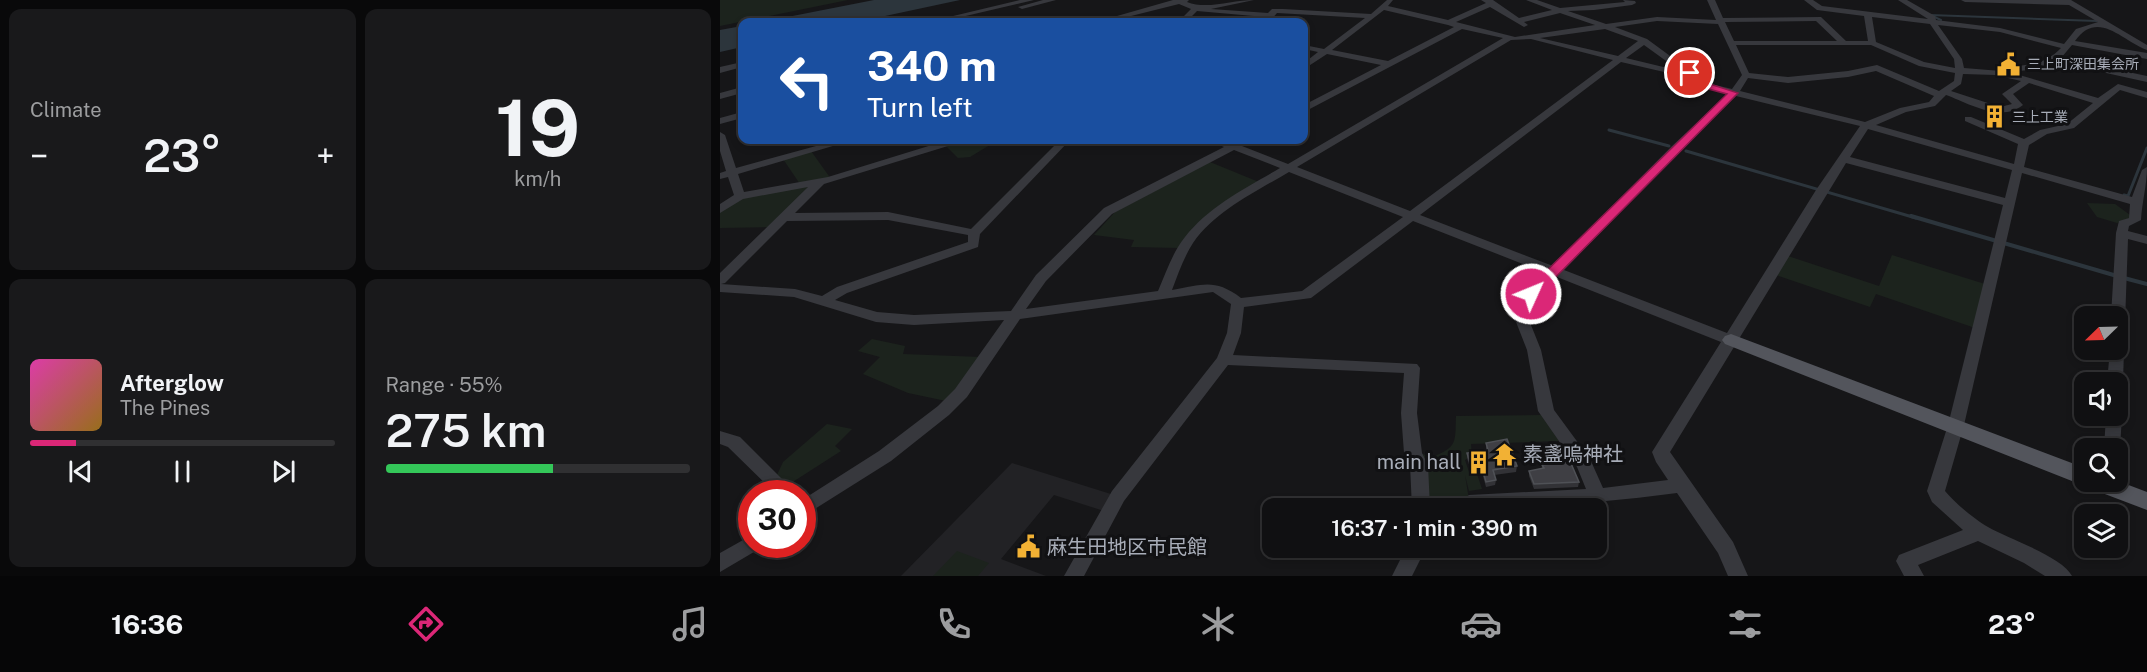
<!DOCTYPE html>
<html lang="en">
<head>
<meta charset="utf-8">
<style>
  body { margin:0; font-family:"Public Sans","Noto Sans JP",sans-serif; background:#19191b; color:#f1f3f6; height:100vh; display:flex; flex-direction:column; font-size:22px; white-space:nowrap }
  * { box-sizing:border-box; margin:0 }
  p { font-size:20px; color:#9c9d9f }
  .icon { flex:none; width:33px; height:33px; fill:none; stroke:currentColor; stroke-width:2; stroke-linecap:round; stroke-linejoin:round }
  .map { position:relative; flex:1; overflow:hidden }
  .sheet { display:flex; flex-direction:column; gap:9px; padding:9px; background:#09090a; width:720px }
  .sheet>* { flex:none }
  .guide { position:absolute; left:18px; top:18px; width:570px; height:126px; border-radius:12px; box-shadow:0 3px 9px #0003,0 0 0 2px #303032; background:#1a4fa0; color:#fff; overflow:hidden }
  .needle { width:39px; rotate:247deg }
  .controls { position:absolute; left:1354px; top:306px; display:grid; gap:12px }
  .controls a { display:grid; place-items:center; width:54px; height:54px; border-radius:12px; background:#101012; box-shadow:0 3px 9px #0003,0 0 0 2px #303032; font-size:30px }
  .speed { position:absolute; left:18px; top:480px; display:flex; gap:12px; font-size:30px; font-weight:700; text-align:center }
  .speed>* { display:grid; place-content:center; width:78px; height:78px; border-radius:50%; background:#101012; box-shadow:0 3px 9px #0003,0 0 0 2px #303032; line-height:1 }
  .speed .limit { border:9px solid #d22; background:#fff; color:#111 }
  .pin { position:absolute; display:grid; place-items:center; width:51px; height:51px; color:#fff; margin:-26px; border:3px solid #fff; border-radius:50%; box-shadow:0 2px 6px #0007 }
  .me { position:absolute; width:66px; margin:-33px; rotate:46deg; stroke-linejoin:round; filter:drop-shadow(0 0 4px #0008) }
  .turn { display:flex; align-items:center; gap:21px; height:126px; padding:0 30px; font-size:27px }
  .turn .icon { width:78px; height:78px; stroke-width:2.5 }
  .turn b { display:block; font-size:42px; line-height:51px }
  .big { font-size:45px; font-weight:600; line-height:1.1 }
  .sheet .card { flex:1; display:flex; flex-direction:column; justify-content:center; gap:9px; min-width:0; padding:0 21px; border-radius:12px; background:#19191b }
  .sheet .dial { align-items:center; gap:0 }
  .dial b { font-size:78px; line-height:1 }
  .song { display:flex; align-items:center; gap:18px }
  .cover { width:72px; height:72px; border-radius:9px; background:linear-gradient(135deg,hsl(320 70% 55%),hsl(40 70% 35%)) }
  .played { height:6px; border-radius:3px; background:linear-gradient(90deg,#db2777 15%,#303032 15%) }
  .keys { display:flex; justify-content:space-around; direction:ltr }
  .heat { display:flex; justify-content:space-between; align-items:center; font-size:33px; direction:ltr }
  .charge { height:9px; border-radius:4px; background:linear-gradient(90deg,#34c759 55%,#303032 0) }
  .sheet .tiles { flex:1; display:grid; gap:9px; grid-template-columns:repeat(2,1fr) }
  .trip { position:absolute; left:542px; top:498px; width:345px; height:60px; border-radius:12px; background:#101012; box-shadow:0 3px 9px #0003,0 0 0 2px #303032; font-weight:600; line-height:60px; text-align:center }
  .dock { display:flex; height:96px; justify-content:space-around; align-items:center; background:#060607; color:#9c9d9f }
  .dock .icon { width:42px; height:42px }
  .dock .selected { color:#db2777 }
  .dock b { font-size:27px; color:#f1f3f6 }
  main { display:flex; flex:1; min-height:0 }
  .map>svg:first-child { display:block }
  .built { fill:#222225 }
  .green { fill:#1c231d }
  .water { fill:#2c353c }
  .lines { fill:none; stroke-linecap:round; stroke-linejoin:round }
  .stream-far2 { stroke:#2c353c; stroke-width:2 }
  .stream-far1 { stroke:#2c353c; stroke-width:3 }
  .stream { stroke:#2c353c; stroke-width:4 }
  .minor { fill:#37383d; fill-rule:evenodd }
  .major { fill:#53555c; fill-rule:evenodd }
  .wall { fill:#323236 }
  .building { fill:#3f3f44; stroke:#4f5156; stroke-width:1.5 }
  .route { fill:#db2777; stroke:#8e194d; stroke-width:1.5 }
  .labels { text-anchor:middle; stroke-width:6; stroke-linejoin:round; paint-order:stroke }
  .far-poi-label { font-size:14px; fill:#a8adb8; stroke:#111113; text-anchor:start }
  .near-poi-label { font-size:20px; fill:#a8adb8; stroke:#111113; text-anchor:start }
</style>
</head>
<body>
<main>
<section class="sheet">
<div class="tiles">
<div class="card"><p>Climate</p>
<div class="heat"><a>−</a><b class="big">23°</b><a>+</a></div>
</div>
<div class="card dial"><b>19</b><p>km/h</p></div>
<div class="card">
<div class="song"><i class="cover"></i><div><b>Afterglow</b><p>The Pines</p></div></div>
<div class="played"></div>
<div class="keys"><svg class="icon" aria-label="previous" viewBox="0 0 24 24"><path d="M18 5L8 12l10 7zM5 5v14"/></svg><svg class="icon" aria-label="pause" viewBox="0 0 24 24"><path d="M8 5v14M16 5v14"/></svg><svg class="icon" aria-label="next" viewBox="0 0 24 24"><path d="M6 5l10 7-10 7zM19 5v14"/></svg></div>
</div>
<div class="card"><p>Range · 55%</p><b class="big">275 km</b><div class="charge"></div></div>
</div>
</section>
<div class="map">
<svg width="1427" height="576" viewBox="0 0 1427 576">
  <rect width="100%" height="100%" fill="#161618"/>
  <path class="built" d="M292 463 394 495 384 511 334 495 281 559 326 576H181Z"/>
  <g class="green">
    <path d="M0 0H128L0 26Z"/>
    <path d="M243 140H278L250 157 238 158 225 145Z"/>
    <path d="M91 151 111 179 80 184 63 159Z"/>
    <path d="M490 162 539 182C508 200 477 218 459 248L411 247 414 240 374 235 395 212Z"/>
    <path d="M88 186 91 188 52 227 0 228V211L18 199Z"/>
    <path d="M1367 203 1395 204 1410 215V218L1397 223 1377 217Z"/>
    <path d="M1172 255 1265 284 1255 328 1156 294 1150 307 1056 275 1068 256 1159 286Z"/>
    <path d="M152 339 185 346 183 354 261 357 226 401 188 393 143 374 160 357 138 351Z"/>
    <path d="M821 415 839 441 751 444 752 456 745 460 749 472 757 474 762 489 749 491 745 475 749 500 736 508H706L704 465 699 455 703 454 742 474 712 457C738 447 735 442 736 416Z"/>
    <path d="M107 424 132 429 115 446 121 451 68 485 57 475 63 462Z"/>
    <path d="M237 551 269 563 258 576H213Z"/>
  </g>
  <g class="water">
    <path d="M154 0H240L137 22H42Z"/>
    <path d="M22 26V47L0 52V30Z"/>
  </g>
  <g class="lines">
    <path class="stream-far2" d="M1221 20 1210 15 1377 21"/>
    <g class="stream-far1">
      <path d="M889 130 949 146"/>
      <path d="M966 151 1196 218"/>
      <path d="M1404 195 1408 196 1427 148"/>
    </g>
    <g class="stream">
      <path d="M1191 216 1397 276"/>
      <path d="M1404 278 1427 284"/>
    </g>
    <g class="minor">
      <path d="M300 0H314L220 22H208Z"/>
      <path d="M323 0H336L302 9 298 7Z"/>
      <path d="M453 0H469L467 2C487 10 512 0 534 0L491 9 548 13 552 9H563L651 14 667 0H673L668 6 728 20 766 3 761 0H773L799 18 832 10 806 0H817L840 8 905 2 903 0 915 1 916 3 912 5 874 10 848 11 886 24 937 17 996 20 987 0H995L1003 18 1101 17 1126 41H1148L1144 16 1097 10 1084 0H1093L1102 6 1208 19 1178 0H1187L1215 16 1216 20 1280 28 1344 44 1356 29 1378 22 1349 5 1245 2 1241 0H1351L1427 45V50C1402 41 1378 9 1355 41L1427 53V59L1352 45 1341 58 1427 76V82L1336 62 1318 69 1289 72 1378 98 1398 84 1427 92V98L1400 90 1354 128 1327 134 1309 145 1304 167 1412 197 1422 170 1427 167C1427 185 1422 202 1421 220L1409 226 1408 231 1427 236V244L1408 239 1405 323 1398 328V316H1391L1396 233 1399 221 1409 218 1410 204 1302 173 1244 425 1225 491C1235 503 1254 519 1268 527 1287 538 1343 557 1352 576H1325L1304 563 1258 541 1198 565 1204 576H1184L1176 561 1179 555 1243 530 1212 502 1207 491 1228 425 1283 205 1126 163 950 452 1013 542 1028 576H1008L998 553 957 493C883 503 809 508 734 508L737 503 749 495 866 489 857 467 818 411 807 350 791 309 826 273 693 221 591 298 524 307 521 333 513 355 697 364 700 368 697 413 702 453 708 465 710 508H692L690 465 684 453 681 413 684 373 508 365 404 501 364 576H344L392 491 497 358 507 333 511 304 493 292 300 319 247 397 229 415 171 461 82 517V500L159 451 218 406 235 389 284 320 194 325 156 322 74 297 0 292V273L88 187 23 199 0 213V204L14 195 8 177 0 179V173L6 171 0 151V132L5 135 16 168 118 140H133L18 174 24 192 108 177 228 140H242L241 142 104 184 75 213 168 212 251 229 340 140H350L260 234 258 247 127 293 115 300 157 312 194 315 291 311 316 275 384 208 504 147 493 142 492 140H505L512 142 518 140H530L522 146 568 164 783 38 742 29 584 112V105L661 65 607 54 584 69V63L598 52 584 49V45L604 49 645 18 557 13 549 22H541L545 17 477 11 466 22H458L471 9 459 4 387 22H376ZM770 7 804 27 808 25 804 22 840 13 875 25 795 37 736 22ZM664 10 728 25 734 27 668 61 612 50ZM1152 17 1210 24 1234 59 1235 68 1204 62 1156 42ZM937 21 998 24 1022 75 1012 89 987 83 927 39 895 27ZM1096 21 1117 41H1014L1005 22ZM1218 25 1280 32 1341 48C1325 65 1307 65 1285 67L1281 71 1244 68 1242 59ZM885 29 918 41 898 56 820 38ZM811 39 893 60 690 211 577 167 791 40ZM924 45 960 71 906 58ZM1016 45H1151L1199 66 1235 73 1234 81 1219 91 1157 65 1128 71 1068 77 1029 73ZM901 62 970 78 981 87 1008 94 952 146 833 266 700 215ZM1156 71 1214 96 1209 102 1180 108 1145 122 1020 91 1028 78 1068 83 1128 77ZM1243 74 1275 75 1301 81 1282 94 1292 104 1280 107 1231 91 1241 84ZM1309 83 1373 103 1347 124 1320 130 1304 139 1251 117H1245V121L1298 144 1294 164 1156 125 1186 112 1215 106 1226 95C1248 103 1281 123 1303 105L1293 94ZM1016 96 1140 126 1096 190 1007 333 844 270 960 150ZM1148 129 1292 170 1285 198 1130 157ZM514 150 560 168C526 188 489 206 465 237 452 253 446 273 438 291L306 309 326 281 392 214ZM569 172 683 217 582 291 521 298C494 278 483 285 452 290 458 274 464 257 473 243 495 211 537 191 569 172ZM168 220 248 235V242L117 287 102 296 75 289 1 284 5 283 67 221ZM837 277 1001 342 932 452 936 462 948 480 883 488 870 459 834 410 821 350 805 310Z"/>
      <path d="M22 62V67L0 73V67Z"/>
      <path d="M22 87V93L0 99V93Z"/>
      <path d="M22 112V118L0 124V118Z"/>
      <path d="M1398 345 1404 350 1403 382 1398 387V382H1387L1390 350H1398Z"/>
      <path d="M1398 411 1402 416 1400 448 1398 453V448H1384L1386 416H1398Z"/>
      <path d="M0 431 20 437 77 494H56L8 447 0 444Z"/>
      <path d="M32 535V544H41L39 549 0 572V553Z"/>
      <path d="M686 548H706L692 576H672Z"/>
    </g>
    <path class="major" d="M1011 334 1365 468V482L1398 481 1427 492V510L1369 488 1368 485 1357 483 1005 344 1002 340 1005 336Z"/>
  </g>
  <g class="wall">
    <path d="M766 443 797 466 796 472 774 475 776 480 775 485 766 487 761 469 751 471 747 458V453L766 450Z"/>
    <path d="M822 465 859 482 858 487 814 489 809 476V471L822 469Z"/>
  </g>
  <g class="building">
    <path d="M787 439 797 466 773 470 776 480 766 482 761 464 751 466 747 453 768 450 766 443Z"/>
    <path d="M850 461 859 482 814 484 809 471 824 468 822 465Z"/>
  </g>
  <path class="route" d="M967 71H974L987 83 1018 93 816 297H806L804 294 806 291 1007 94 981 87 967 75Z"/>
  <defs>
    <symbol id="civic-bare" viewBox="-9 -9 18 18"><path d="M-.6-6.5H3V-4.5H.6V-3L4-1V1h2V6H-6V1h2V-1L-.6-3ZM-1.2 2.5V6h2.4V2.5Z" fill="#f2b134" stroke="#111113" stroke-width="2.5" paint-order="stroke"/></symbol>
    <symbol id="building-bare" viewBox="-9 -9 18 18"><path d="M-4-6H4V6H1V3H-1V6H-4ZM-2.5-4.3h1.7v1.8h-1.7ZM.8-4.3h1.7v1.8H.8ZM-2.5-1h1.7V.8h-1.7ZM.8-1h1.7V.8H.8Z" fill="#f2b134" stroke="#111113" stroke-width="2.5" paint-order="stroke"/></symbol>
    <symbol id="temple-bare" viewBox="-9 -9 18 18"><path d="M0-6L5-2H3V0L6.5 2.5H4V6H1.5V3h-3V6H-4V2.5H-6.5L-3 0V-2H-5Z" fill="#f2b134" stroke="#111113" stroke-width="2.5" paint-order="stroke"/></symbol>
  </defs>
  <g fill-rule="evenodd">
    <use href="#civic-bare" x="1272" y="48" width="33" height="33"/>
    <use href="#building-bare" x="1258" y="100" width="33" height="33"/>
    <use href="#temple-bare" x="768" y="438" width="33" height="33"/>
    <use href="#building-bare" x="742" y="446" width="33" height="33"/>
    <use href="#civic-bare" x="292" y="530" width="33" height="33"/>
  </g>
  <g class="labels">
    <g class="far-poi-label">
      <text x="1307" y="69">三上町深田集会所</text>
      <text x="1292" y="122">三上工業</text>
    </g>
    <g class="near-poi-label">
      <text x="803" y="461">素盞嗚神社</text>
      <text x="741" y="469" text-anchor="end">main hall</text>
      <text x="327" y="554">麻生田地区市民館</text>
    </g>
  </g>
</svg>
<div class="controls">
<a><svg class="needle" viewBox="-14 -14 28 28"><path d="M0-13l5 13h-10z" fill="#e53935"/><path d="M0 13l5-13h-10z" fill="#9c9d9f"/></svg></a>
<a><svg class="icon" aria-label="sound" viewBox="0 0 24 24"><path d="M4 9h4l5-4v14l-5-4H4zM17 9q2 3 0 6"/></svg></a>
<a><svg class="icon" aria-label="search" viewBox="0 0 24 24"><circle cx="10" cy="10" r="6"/><path d="M15 15l6 6"/></svg></a>
<a><svg class="icon" aria-label="layers" viewBox="0 0 24 24"><path d="M12 4l9 5-9 5-9-5zM3 14l9 5 9-5"/></svg></a>
</div>
<div class="speed"><div class="limit">30</div></div>
<div class="pin" style="left:970px;top:73px;background:#d93025"><svg class="icon" aria-label="arrive" viewBox="0 0 24 24"><path d="M6 21V4h12l-3 4 3 4H6"/></svg></div>
<svg class="me" style="left:811px;top:294px" viewBox="-20 -20 40 40"><circle r="17" fill="#db2777" stroke="#fff" stroke-width="3"/><path d="M0-11L8 9 0 5-8 9z" fill="#fff"/></svg>
<div class="trip">16:37 · 1 min · 390 m</div>
<div class="guide">
<div class="turn"><svg class="icon" aria-label="left" viewBox="0 0 24 24"><path d="M17 20v-9H6M10 6l-5 5 5 5"/></svg><div><b>340 m</b>Turn left</div></div>
</div>
</div>
</main>
<nav class="dock">
<b>16:36</b>
<svg class="icon selected" aria-label="directions" viewBox="0 0 24 24"><path d="M12 3l9 9-9 9-9-9zM9 14v-3h6M13 9l2 2-2 2"/></svg>
<svg class="icon" aria-label="music" viewBox="0 0 24 24"><path d="M9 18V5l10-2v13"/><circle cx="6" cy="18" r="3"/><circle cx="16" cy="16" r="3"/></svg>
<svg class="icon" aria-label="phone" viewBox="0 0 24 24"><path d="M5 4h4l2 5-3 2q2 4 5 5l2-3 5 2v4C11 20 4 13 5 4z"/></svg>
<svg class="icon" aria-label="climate" viewBox="0 0 24 24"><path d="M12 3v18M4 7l16 10M4 17L20 7"/></svg>
<svg class="icon" aria-label="car" viewBox="0 0 24 24"><path d="M5 17H2v-5l4-1 3-4h7l3 4 3 1v5h-3M9 17h6M6 11h13"/><circle cx="7" cy="17" r="2"/><circle cx="17" cy="17" r="2"/></svg>
<svg class="icon" aria-label="filters" viewBox="0 0 24 24"><path d="M4 7h16M4 17h16"/><circle cx="9" cy="7" r="2"/><circle cx="15" cy="17" r="2"/></svg>
<b>23°</b>
</nav>
</body>
</html>
